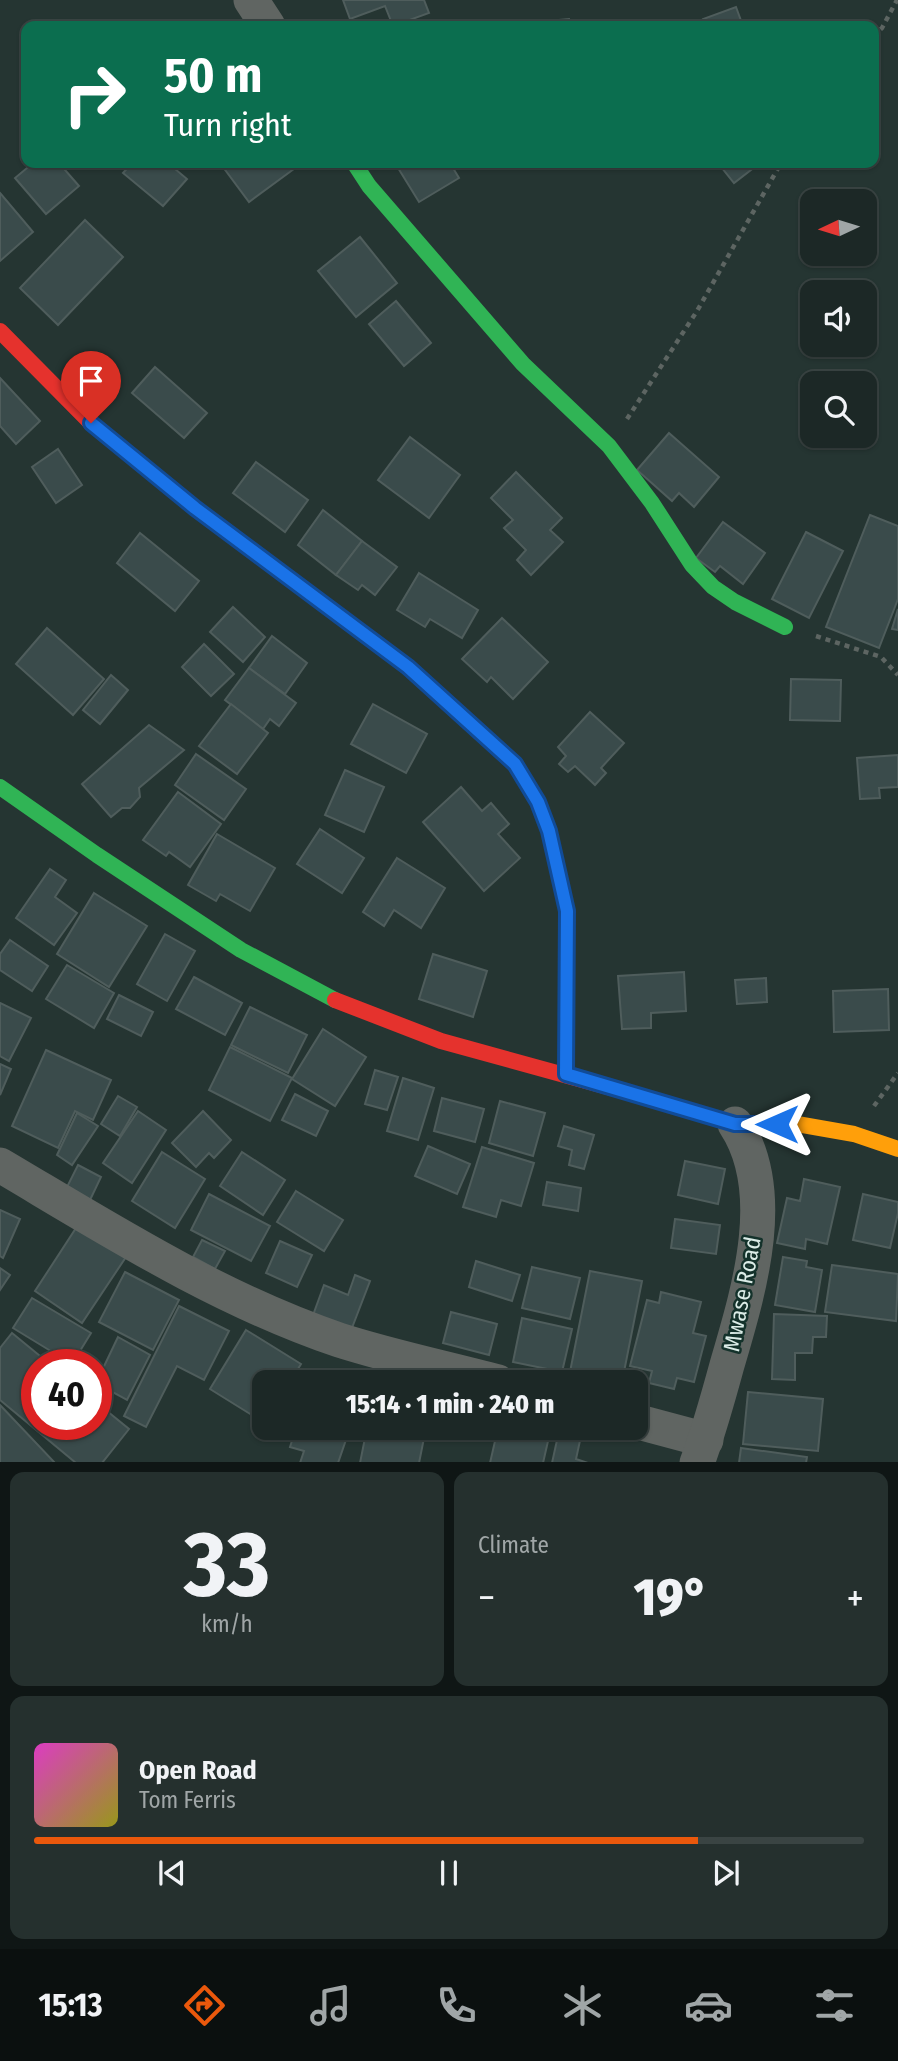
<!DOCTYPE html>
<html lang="en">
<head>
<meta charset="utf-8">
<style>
  body { margin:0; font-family:"Fira Sans Condensed",sans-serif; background:#25302e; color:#f1f3f6; height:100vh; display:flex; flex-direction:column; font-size:26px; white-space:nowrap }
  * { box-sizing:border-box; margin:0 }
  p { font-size:23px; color:#a0a6a7 }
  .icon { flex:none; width:38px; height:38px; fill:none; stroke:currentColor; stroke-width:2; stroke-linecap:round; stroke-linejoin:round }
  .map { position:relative; height:1462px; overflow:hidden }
  .panel { display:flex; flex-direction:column; gap:10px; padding:10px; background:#0f1615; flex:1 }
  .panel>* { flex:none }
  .banner { position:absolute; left:21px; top:21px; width:858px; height:147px; border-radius:14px; box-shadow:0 2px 5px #0004,0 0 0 2px #3a4443; background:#0b6e4f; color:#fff; overflow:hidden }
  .needle { width:46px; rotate:266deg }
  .tools { position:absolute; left:800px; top:189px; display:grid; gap:14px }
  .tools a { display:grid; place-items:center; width:77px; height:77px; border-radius:14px; background:#1c2826; box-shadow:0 2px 5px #0004,0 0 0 2px #3a4443; font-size:35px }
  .speed { position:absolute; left:21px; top:1349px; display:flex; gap:14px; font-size:35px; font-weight:700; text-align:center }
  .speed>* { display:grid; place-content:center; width:91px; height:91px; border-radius:50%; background:#1c2826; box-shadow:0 2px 5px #0004,0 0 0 2px #3a4443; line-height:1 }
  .speed .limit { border:10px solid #d22; background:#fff; color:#111 }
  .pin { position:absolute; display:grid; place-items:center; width:60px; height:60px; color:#fff; margin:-72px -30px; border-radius:50% 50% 50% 0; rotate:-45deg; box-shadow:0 0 7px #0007 }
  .pin .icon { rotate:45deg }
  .me { position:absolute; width:77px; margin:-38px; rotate:270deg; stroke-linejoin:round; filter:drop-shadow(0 0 5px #0008) }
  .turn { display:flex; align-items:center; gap:24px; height:147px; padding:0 28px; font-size:32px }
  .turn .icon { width:91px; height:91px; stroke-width:2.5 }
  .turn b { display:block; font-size:49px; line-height:60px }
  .big { font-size:52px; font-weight:800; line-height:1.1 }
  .panel .card { flex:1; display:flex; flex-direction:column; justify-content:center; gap:10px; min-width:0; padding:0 24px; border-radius:14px; background:#25302e }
  .panel .dial { align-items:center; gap:0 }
  .dial b { font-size:91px; line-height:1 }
  .song { display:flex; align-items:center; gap:21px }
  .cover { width:84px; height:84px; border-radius:10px; background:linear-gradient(135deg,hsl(310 70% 55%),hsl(60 70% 35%)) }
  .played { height:7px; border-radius:4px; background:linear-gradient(90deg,#ea580c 80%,#3a4443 80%) }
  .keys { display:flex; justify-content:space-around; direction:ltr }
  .heat { display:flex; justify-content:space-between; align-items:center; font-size:38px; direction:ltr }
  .panel .tiles { flex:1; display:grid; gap:10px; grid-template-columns:1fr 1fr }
  .card:last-child { grid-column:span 2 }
  .trip { position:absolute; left:252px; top:1370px; width:396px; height:70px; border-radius:14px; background:#1c2826; box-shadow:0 2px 5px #0004,0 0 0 2px #3a4443; font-weight:800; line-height:70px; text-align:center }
  .menu { display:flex; height:112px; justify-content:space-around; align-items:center; background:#0b100f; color:#a0a6a7 }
  .menu .icon { width:49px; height:49px }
  .menu .active { color:#ea580c }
  .menu b { font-size:32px; color:#f1f3f6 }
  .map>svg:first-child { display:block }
  .building { fill:#3a4b4b; stroke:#4f5d5c; stroke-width:2 }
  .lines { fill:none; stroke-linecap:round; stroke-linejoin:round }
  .path { stroke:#5d6562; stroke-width:4.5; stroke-dasharray:5 5; stroke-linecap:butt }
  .street { stroke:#606562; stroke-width:35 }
  .fast { stroke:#30b455; stroke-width:16 }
  .slow { stroke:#ff9f0a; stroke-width:16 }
  .jam { stroke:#e5322d; stroke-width:16 }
  .route-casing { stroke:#114b97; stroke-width:18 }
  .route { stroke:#1a73e8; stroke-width:12 }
  .labels { text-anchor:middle; stroke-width:5; stroke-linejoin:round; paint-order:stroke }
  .street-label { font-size:23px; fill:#dbece7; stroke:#14322b }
</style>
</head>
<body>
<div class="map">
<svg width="898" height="1463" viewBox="0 0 898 1463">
  <rect width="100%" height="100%" fill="#253532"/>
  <g class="building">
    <path d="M343 0H424L429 13 393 26 385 6 350 19Z"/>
    <path d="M736 7 743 26H705L703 19Z"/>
    <path d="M569 19 570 26H538L537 22Z"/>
    <path d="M33 163H59L79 186 46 214 15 178Z"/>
    <path d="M132 163H168L187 179 163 206 123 173Z"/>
    <path d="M220 163H302L249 202Z"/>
    <path d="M395 163H450L459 178 419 202Z"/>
    <path d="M718 163H760L734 183Z"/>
    <path d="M0 193 33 232 0 261Z"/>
    <path d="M864 202 872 204 864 230Z"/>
    <path d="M85 220 123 257 58 325 20 288Z"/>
    <path d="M360 237 397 283 356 317 318 271Z"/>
    <path d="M396 301 431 343 404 366 369 324Z"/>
    <path d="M155 367 207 413 184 438 132 393Z"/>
    <path d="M0 378 40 421 16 444 0 426Z"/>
    <path d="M669 433 719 477 694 507 679 493 672 501 637 470Z"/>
    <path d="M410 437 460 475 429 518 378 480Z"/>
    <path d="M58 449 82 485 56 503 32 467Z"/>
    <path d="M256 462 308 500 285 532 233 493Z"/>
    <path d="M516 472 562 518 550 530 563 542 531 575 517 560 526 550 504 528 513 520 491 498Z"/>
    <path d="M323 510 362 541 336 575 298 545Z"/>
    <path d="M870 515 898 526V599L879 648 826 627Z"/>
    <path d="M723 522 765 553 743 584 720 566 715 572 696 558Z"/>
    <path d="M806 532 843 551 809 618 772 599Z"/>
    <path d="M140 533 199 581 175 611 117 563Z"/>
    <path d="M362 541 397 567 375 595 362 585 358 590 336 575Z"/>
    <path d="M419 573 478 610 462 638 430 619 425 627 397 610Z"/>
    <path d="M233 607 265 637 243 662 210 632Z"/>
    <path d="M898 609V630L892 629Z"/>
    <path d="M502 618 548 662 513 699 491 677 487 682 462 659Z"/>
    <path d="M47 628 104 679 73 715 16 664Z"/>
    <path d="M272 636 307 663 285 694 249 668Z"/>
    <path d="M204 644 234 674 211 696 182 667Z"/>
    <path d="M249 668 296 703 279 726 270 719 263 729 225 700Z"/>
    <path d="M111 675 128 690 100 724 83 710Z"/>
    <path d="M791 679 841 680 840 721 790 720Z"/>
    <path d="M231 704 268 733 237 774 199 746Z"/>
    <path d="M373 704 427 734 406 773 351 744Z"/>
    <path d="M590 712 624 743 601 768 606 773 595 785 575 766 568 772 559 764 566 756 558 747Z"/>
    <path d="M149 725 184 750 139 788 140 797 130 808H122L111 817 82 784Z"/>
    <path d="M196 754 246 789 224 820 175 785Z"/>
    <path d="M898 755V787L879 788 880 798 860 799 857 758Z"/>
    <path d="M345 770 384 787 364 832 325 815Z"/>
    <path d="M461 787 482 811 491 803 509 824 498 834 520 858 484 891 423 822Z"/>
    <path d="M178 792 221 824 190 867 169 852 166 856 143 840Z"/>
    <path d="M320 829 364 858 342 893 297 864Z"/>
    <path d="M217 834 275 868 250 911 220 894 216 901 188 885Z"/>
    <path d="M397 858 445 888 421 928 394 910 384 926 363 912Z"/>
    <path d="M50 869 66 880 55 897 77 913 54 945 16 918Z"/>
    <path d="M94 893 147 926 109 987 57 954Z"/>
    <path d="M165 934 195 951 167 1001 137 984Z"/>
    <path d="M10 940 48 966 32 991 0 970V954Z"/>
    <path d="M433 954 487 971 473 1017 419 999Z"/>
    <path d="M67 965 114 993 94 1028 46 999Z"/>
    <path d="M684 972 686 1011 651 1013V1028L622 1029 618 976Z"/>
    <path d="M194 977 242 1003 225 1035 176 1009Z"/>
    <path d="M766 978 767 1002 737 1004 735 980Z"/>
    <path d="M888 989 889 1030 834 1032 833 991Z"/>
    <path d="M119 995 153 1012 141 1036 107 1019Z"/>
    <path d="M0 1003 31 1018 9 1061 0 1056Z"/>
    <path d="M250 1007 307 1035 288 1073 231 1045Z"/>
    <path d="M323 1029 366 1057 335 1106 292 1079Z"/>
    <path d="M230 1047 292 1078 270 1121 209 1090Z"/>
    <path d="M46 1050 111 1080 93 1120 75 1111 58 1148 12 1126Z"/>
    <path d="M0 1064 11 1069 0 1095Z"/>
    <path d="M375 1070 398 1077 387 1110 365 1104Z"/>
    <path d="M403 1078 434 1088 418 1140 387 1131Z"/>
    <path d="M295 1094 328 1111 316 1136 282 1120Z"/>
    <path d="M118 1096 137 1107 120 1136 101 1124Z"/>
    <path d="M442 1098 484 1109 475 1142 434 1131Z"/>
    <path d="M500 1101 545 1113 533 1156 489 1143Z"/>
    <path d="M138 1111 166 1130 132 1183 103 1163Z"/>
    <path d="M203 1111 231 1140 214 1158 209 1153 196 1167 172 1143Z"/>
    <path d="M77 1113 98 1126 72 1165 57 1155Z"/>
    <path d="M564 1126 594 1135 584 1169 569 1165 572 1150 558 1146Z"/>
    <path d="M428 1146 470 1164 457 1194 415 1176Z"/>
    <path d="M482 1147 534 1163 521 1206 501 1200 496 1217 463 1207Z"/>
    <path d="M162 1152 205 1179 175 1228 132 1201Z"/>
    <path d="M242 1152 285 1180 263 1215 220 1186Z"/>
    <path d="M685 1161 725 1169 718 1204 678 1195Z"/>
    <path d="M78 1165 101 1177 90 1200 67 1187Z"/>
    <path d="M804 1179 840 1187 827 1244 806 1239 805 1249 777 1243 787 1198 800 1201Z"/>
    <path d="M547 1182 581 1188 578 1211 543 1205Z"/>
    <path d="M296 1191 343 1220 324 1251 277 1222Z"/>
    <path d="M209 1194 270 1226 251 1261 191 1230Z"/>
    <path d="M863 1194 898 1202V1213L890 1248 853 1240Z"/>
    <path d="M0 1210 20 1219 3 1258 0 1256Z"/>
    <path d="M675 1219 720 1225 716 1254 671 1248Z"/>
    <path d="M78 1225 126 1257 82 1323 35 1291Z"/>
    <path d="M202 1240 225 1251 215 1269 193 1257Z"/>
    <path d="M280 1241 312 1255 297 1287 266 1273Z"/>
    <path d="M783 1257 807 1261 806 1267 822 1270 815 1312 775 1305Z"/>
    <path d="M476 1261 520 1275 512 1301 469 1287Z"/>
    <path d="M832 1265 898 1274 896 1321 825 1312Z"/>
    <path d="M532 1267 580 1278 570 1319 522 1308Z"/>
    <path d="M0 1268 10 1275 0 1290Z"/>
    <path d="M590 1271 642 1281 622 1382H568Z"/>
    <path d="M125 1272 179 1300 153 1350 99 1322Z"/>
    <path d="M355 1275 370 1281 350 1333 312 1318 324 1285 348 1295Z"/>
    <path d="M661 1292 701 1302 693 1333 706 1336 694 1382 677 1378 674 1389 649 1383 652 1371 630 1366 647 1300 659 1303Z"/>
    <path d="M32 1298 91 1333 72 1364 13 1328Z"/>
    <path d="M179 1306 229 1331 204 1380 177 1366 146 1427 124 1416Z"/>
    <path d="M451 1312 497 1324 489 1355 443 1343Z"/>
    <path d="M774 1314 827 1316 826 1337H813L812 1353H795V1380L772 1379Z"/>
    <path d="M522 1318 572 1329 562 1372 513 1362Z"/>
    <path d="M246 1330 301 1364 290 1382H264V1408L262 1407 255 1417 210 1389Z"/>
    <path d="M12 1333 51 1365H37V1424H96V1402L129 1429 102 1463H76L0 1400V1348Z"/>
    <path d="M118 1337 150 1355 127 1400 96 1383Z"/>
    <path d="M748 1392 823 1399 818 1451 743 1444Z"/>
    <path d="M0 1405 55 1463H0Z"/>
    <path d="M296 1428H320L347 1437 338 1463H300L304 1451 290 1447Z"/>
    <path d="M367 1428H426L419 1463H360Z"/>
    <path d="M498 1428H551L543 1463H490Z"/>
    <path d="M559 1431 581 1436 576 1459 588 1463H552Z"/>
    <path d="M741 1448 807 1457 806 1463H739Z"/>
  </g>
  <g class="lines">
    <g class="path">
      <path d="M873 36 882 28 897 0"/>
      <path d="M627 419 697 311 781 163"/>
      <path d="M816 636 881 657 898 675"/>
      <path d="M874 1106 898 1073"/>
    </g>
    <g class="street">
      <path d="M251 0 268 26"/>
      <path d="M0 1165C110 1230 218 1299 339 1340 392 1357 446 1368 498 1382"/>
      <path d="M635 1421 706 1440"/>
      <path d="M697 1463C709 1431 718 1398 727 1365 748 1293 780 1192 735 1124"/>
    </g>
    <g class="fast">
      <path d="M354 163 369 186 523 364 609 446 652 503 692 565 713 587 735 602 785 627"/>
      <path d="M0 787 97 855 241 950 335 1000"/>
    </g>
    <g class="slow">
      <path d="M270 564 408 667 490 741"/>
      <path d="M637 1095 735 1124H797L854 1134 898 1149"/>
    </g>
    <g class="jam">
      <path d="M0 331 91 423 195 508 270 564"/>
      <path d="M490 741 515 764 538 802 549 831 567 911V1074"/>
      <path d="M335 1000 441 1041 637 1095"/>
    </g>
  </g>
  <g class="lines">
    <defs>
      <path id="route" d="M91 423 195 508 408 667 515 764 538 802 549 831 567 911 566 1074 735 1124H777"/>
    </defs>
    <use href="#route" class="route-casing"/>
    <use href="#route" class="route"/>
  </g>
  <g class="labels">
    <g class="street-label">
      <text transform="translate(742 1294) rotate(-79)" y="8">Mwase Road</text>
    </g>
  </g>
</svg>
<div class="tools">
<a><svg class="needle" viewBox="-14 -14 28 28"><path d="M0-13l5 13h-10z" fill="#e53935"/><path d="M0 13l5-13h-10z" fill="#a0a6a7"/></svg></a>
<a><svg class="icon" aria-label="sound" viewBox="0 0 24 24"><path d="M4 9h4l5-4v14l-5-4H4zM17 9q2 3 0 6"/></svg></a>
<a><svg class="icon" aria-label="search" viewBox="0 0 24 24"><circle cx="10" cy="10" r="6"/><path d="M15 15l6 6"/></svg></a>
</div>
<div class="speed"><div class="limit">40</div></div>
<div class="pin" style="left:91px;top:423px;background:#d93025"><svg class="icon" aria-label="arrive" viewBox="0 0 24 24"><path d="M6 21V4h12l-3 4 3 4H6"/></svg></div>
<svg class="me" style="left:777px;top:1124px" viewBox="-20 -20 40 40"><path d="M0-17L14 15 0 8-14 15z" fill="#1a73e8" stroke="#fff" stroke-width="4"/></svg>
<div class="trip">15:14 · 1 min · 240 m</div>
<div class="banner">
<div class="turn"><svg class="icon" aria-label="right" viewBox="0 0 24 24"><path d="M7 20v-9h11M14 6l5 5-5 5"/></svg><div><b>50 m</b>Turn right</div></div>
</div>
</div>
<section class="panel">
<div class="tiles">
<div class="card dial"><b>33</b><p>km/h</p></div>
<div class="card"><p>Climate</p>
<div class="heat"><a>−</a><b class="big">19°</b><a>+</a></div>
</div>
<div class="card">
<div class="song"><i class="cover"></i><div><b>Open Road</b><p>Tom Ferris</p></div></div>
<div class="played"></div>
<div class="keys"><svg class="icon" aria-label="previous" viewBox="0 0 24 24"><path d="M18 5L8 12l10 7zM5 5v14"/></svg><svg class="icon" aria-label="pause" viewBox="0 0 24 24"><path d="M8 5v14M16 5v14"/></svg><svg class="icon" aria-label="next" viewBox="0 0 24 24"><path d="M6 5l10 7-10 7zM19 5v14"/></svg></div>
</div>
</div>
</section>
<nav class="menu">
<b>15:13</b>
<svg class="icon active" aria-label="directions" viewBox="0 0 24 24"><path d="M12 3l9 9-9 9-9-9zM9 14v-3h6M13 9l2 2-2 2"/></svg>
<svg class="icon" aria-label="music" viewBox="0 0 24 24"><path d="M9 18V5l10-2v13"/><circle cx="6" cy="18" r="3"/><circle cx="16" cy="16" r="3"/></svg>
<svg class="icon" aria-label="phone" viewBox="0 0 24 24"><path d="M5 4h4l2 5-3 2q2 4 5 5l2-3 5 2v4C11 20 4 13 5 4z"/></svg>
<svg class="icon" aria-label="climate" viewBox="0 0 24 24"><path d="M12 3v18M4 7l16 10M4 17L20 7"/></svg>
<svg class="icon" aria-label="car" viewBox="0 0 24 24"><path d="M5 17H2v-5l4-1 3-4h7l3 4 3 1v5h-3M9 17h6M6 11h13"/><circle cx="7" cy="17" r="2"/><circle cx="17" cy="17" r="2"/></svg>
<svg class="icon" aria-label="filters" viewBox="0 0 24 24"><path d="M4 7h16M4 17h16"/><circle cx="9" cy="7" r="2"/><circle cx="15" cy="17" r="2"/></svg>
</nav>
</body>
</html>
